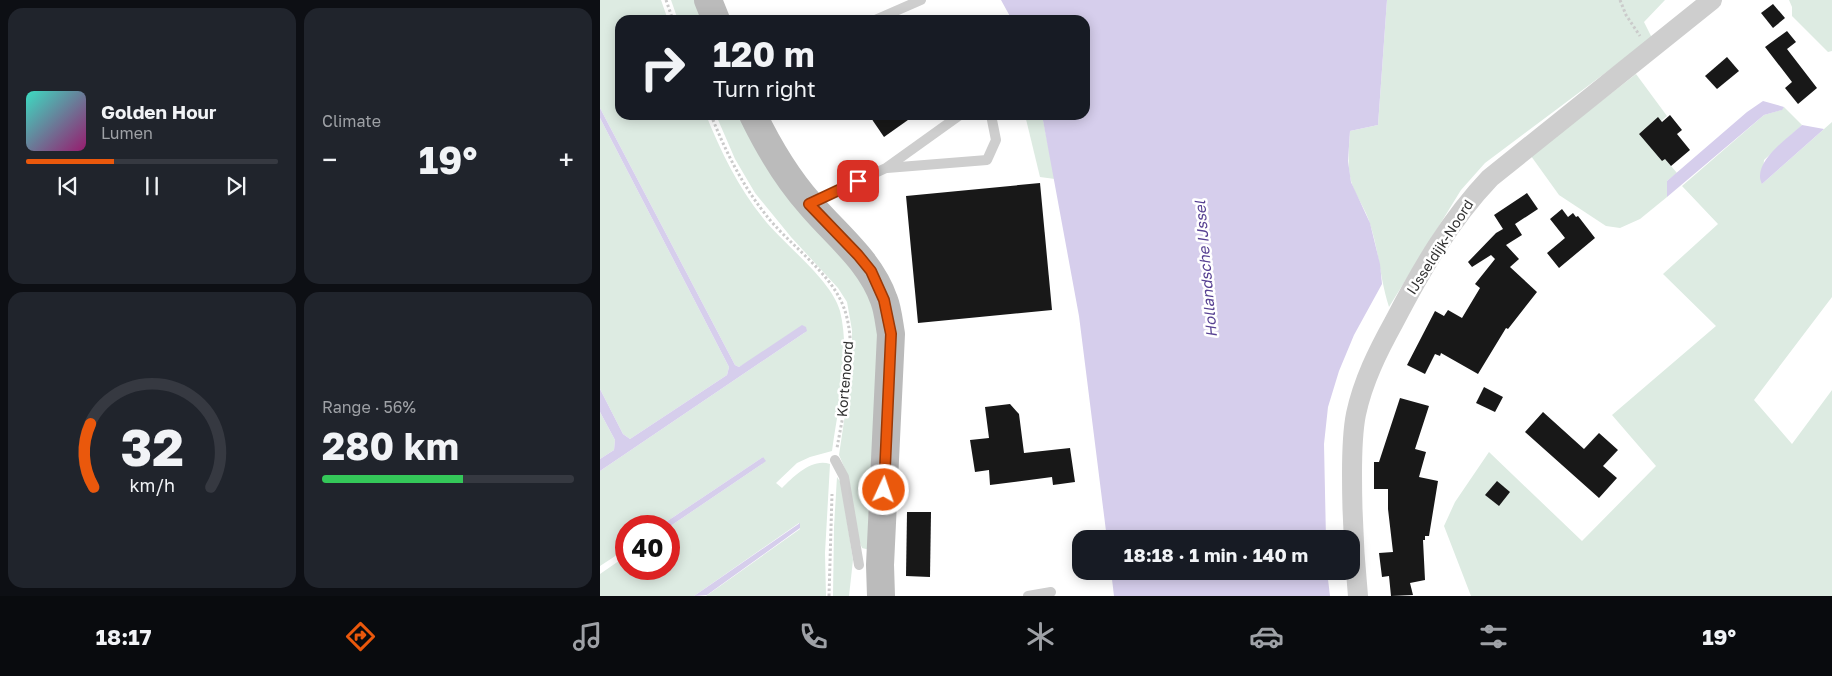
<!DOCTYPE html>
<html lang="en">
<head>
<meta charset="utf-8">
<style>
  body { margin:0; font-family:"Golos Text",sans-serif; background:#20242c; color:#f1f3f6; height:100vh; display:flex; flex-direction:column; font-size:19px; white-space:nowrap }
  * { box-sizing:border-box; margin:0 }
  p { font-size:16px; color:#9ea1a6 }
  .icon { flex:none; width:28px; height:28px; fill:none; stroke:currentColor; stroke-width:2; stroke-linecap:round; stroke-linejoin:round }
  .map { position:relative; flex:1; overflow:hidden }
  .side { display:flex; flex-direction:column; gap:8px; padding:8px; background:#0d0f14; width:600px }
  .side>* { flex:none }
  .banner { position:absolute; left:15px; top:15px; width:475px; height:105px; border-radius:15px; box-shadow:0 2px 12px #0003; background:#171b24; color:#f1f3f6; overflow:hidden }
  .speed { position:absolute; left:15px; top:515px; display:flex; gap:10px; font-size:25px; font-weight:700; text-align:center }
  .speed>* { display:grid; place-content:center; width:65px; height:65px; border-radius:50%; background:#171b24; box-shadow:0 2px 12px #0003; line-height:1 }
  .speed .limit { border:8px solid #d22; background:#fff; color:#111 }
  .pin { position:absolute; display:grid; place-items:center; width:42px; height:42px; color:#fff; margin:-21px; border-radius:10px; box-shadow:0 2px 8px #0006 }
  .me { position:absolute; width:55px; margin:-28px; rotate:3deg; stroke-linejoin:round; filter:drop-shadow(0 0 4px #0008) }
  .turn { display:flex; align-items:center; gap:18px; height:105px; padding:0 15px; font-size:22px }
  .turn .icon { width:65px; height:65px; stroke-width:2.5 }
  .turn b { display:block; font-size:35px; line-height:42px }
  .big { font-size:38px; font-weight:700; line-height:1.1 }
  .side .widget { flex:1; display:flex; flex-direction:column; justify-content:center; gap:8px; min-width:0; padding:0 18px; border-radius:15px; background:#20242c }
  .side .dial { align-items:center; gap:0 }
  .dial svg { height:130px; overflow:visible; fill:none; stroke:#363941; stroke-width:7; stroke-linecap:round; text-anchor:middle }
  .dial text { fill:#f1f3f6; stroke:none }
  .song { display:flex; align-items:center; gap:15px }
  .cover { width:60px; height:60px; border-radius:8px; background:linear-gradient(135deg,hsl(170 70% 55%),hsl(320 70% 35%)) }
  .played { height:5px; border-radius:2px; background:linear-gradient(90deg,#ea580c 35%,#363941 35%) }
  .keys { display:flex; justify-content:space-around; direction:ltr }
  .heat { display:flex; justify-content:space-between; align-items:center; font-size:28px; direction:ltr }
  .charge { height:8px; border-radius:4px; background:linear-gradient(90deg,#34c759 56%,#363941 0) }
  .side .tiles { flex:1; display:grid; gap:8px; grid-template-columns:repeat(2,1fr) }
  .trip { position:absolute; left:472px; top:530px; width:288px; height:50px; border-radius:15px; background:#171b24; box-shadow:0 2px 12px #0003; font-weight:700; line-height:50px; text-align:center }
  .dock { display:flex; height:80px; justify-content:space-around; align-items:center; background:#090b0e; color:#9ea1a6 }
  .dock .icon { width:35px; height:35px }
  .dock .active { color:#ea580c }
  .dock b { font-size:22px; color:#f1f3f6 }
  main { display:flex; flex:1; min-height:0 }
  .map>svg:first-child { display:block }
  .green { fill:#ddebe2 }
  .water { fill:#d6ceec }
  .building { fill:#181818 }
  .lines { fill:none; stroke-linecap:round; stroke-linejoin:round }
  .path { stroke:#cbcbcb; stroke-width:3; stroke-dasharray:2.5 2.5; stroke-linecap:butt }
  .lane { stroke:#cecece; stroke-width:10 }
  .street { stroke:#cecece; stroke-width:20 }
  .secondary { stroke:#bbb; stroke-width:28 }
  .route-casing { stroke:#983908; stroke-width:12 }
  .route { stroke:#ea580c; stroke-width:9 }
  .labels { text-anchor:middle; stroke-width:5; stroke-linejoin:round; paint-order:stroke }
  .street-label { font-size:14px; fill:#313131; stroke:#fff }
  .water-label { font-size:15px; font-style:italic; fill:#574192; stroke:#fff }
</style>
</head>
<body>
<main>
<section class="side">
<div class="tiles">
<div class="widget">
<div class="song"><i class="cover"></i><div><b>Golden Hour</b><p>Lumen</p></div></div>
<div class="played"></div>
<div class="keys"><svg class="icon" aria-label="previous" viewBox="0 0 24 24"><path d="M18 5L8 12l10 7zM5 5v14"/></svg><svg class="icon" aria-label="pause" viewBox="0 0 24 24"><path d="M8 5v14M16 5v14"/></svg><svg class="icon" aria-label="next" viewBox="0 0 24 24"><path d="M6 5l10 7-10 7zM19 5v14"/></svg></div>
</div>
<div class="widget"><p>Climate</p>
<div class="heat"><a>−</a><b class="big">19°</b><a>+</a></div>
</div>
<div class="widget dial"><svg viewBox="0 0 100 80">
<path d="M14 69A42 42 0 1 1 86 69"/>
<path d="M14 69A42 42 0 0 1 12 30" stroke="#ea580c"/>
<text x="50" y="56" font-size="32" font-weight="700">32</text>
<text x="50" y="72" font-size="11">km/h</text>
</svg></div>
<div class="widget"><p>Range · 56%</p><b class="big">280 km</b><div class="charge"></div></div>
</div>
</section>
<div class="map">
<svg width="1232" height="596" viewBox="0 0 1232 596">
  <rect width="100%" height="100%" fill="#fff"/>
  <g class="green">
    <path d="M0 0H61L68 20H20V115H106C121 152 138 187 163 218 184 245 231 279 240 311 251 356 238 406 232 451L210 457 197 463 176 483 182 488C194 476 212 458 230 464L225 553 226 596H106L200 529 199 523 94 596H0V574L26 556V569H69V527L162 464 163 457 60 526H26V549L0 566V471L207 331 139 367 135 365 0 108Z"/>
    <path d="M71 0H99L107 20H78Z"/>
    <path d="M787 0H1065L1044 22 1052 38 885 163 861 190 789 307C780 279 779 251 770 224 766 209 755 196 751 181 747 165 749 148 750 131L778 125Z"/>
    <path d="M1189 0H1232V51L1228 52 1192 16V7Z"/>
    <path d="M1036 74 1067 116 1044 135 1077 173 1067 181V197L1040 219 1020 228 1006 226 959 195 931 156Z"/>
    <path d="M1184 107 1202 125 1164 160 1162 184 1232 122V297L1154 400 1192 444 1232 390V596H871L844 526 855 502 889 452 982 541 1056 466 1012 415 1116 326 1063 274 1118 224 1082 186 1164 115 1181 110Z"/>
    <path d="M116 115H143L258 270 279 319 270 550 262 548 256 533 248 476 239 455 252 367V330L247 302 238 288 191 237 155 193 135 159Z"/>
    <path d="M425 115H442L455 179 440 177Z"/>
    <path d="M0 118 129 367 127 375 30 439 23 434 0 389Z"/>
    <path d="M0 412 15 440 14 450 0 459Z"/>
    <path d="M237 477 241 483 253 560 249 596H233L234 527Z"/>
  </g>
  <g class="water">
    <path d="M401 0H787L778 125 750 131 748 161 751 182 770 223 780 264 782 284 754 335 739 371 728 407 724 444 726 539H507L479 316 442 115H485V20H412Z"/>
    <path d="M1163 101 1184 107 1182 110 1164 115 1067 197V181L1147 112Z"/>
    <path d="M0 108 135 365 139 367 202 325 206 327 207 331 0 471V459L14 450 15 440 0 412V389L23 434 30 439 127 375 129 367 0 118Z"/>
    <path d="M1202 125 1224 129 1162 184C1151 163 1188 138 1202 125Z"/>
    <path d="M163 457 166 461 162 464 69 527 60 526Z"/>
    <path d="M200 523V528L107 595 94 596Z"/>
    <path d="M511 571H727L730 596H514Z"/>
  </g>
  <g class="building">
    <path d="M1173 4 1185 18 1173 28 1161 13Z"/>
    <path d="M1187 31 1196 42 1187 49 1217 88 1198 104 1185 88 1192 82 1165 47Z"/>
    <path d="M1127 57 1139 71 1117 89 1105 76Z"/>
    <path d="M269 115H315L284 137Z"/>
    <path d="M1070 115 1082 130 1077 134 1090 150 1071 166 1065 159 1062 161 1039 134 1058 117 1062 122Z"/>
    <path d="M440 183 452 310 318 323 306 196Z"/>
    <path d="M927 193 938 209 915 224 922 235 906 245 919 259 910 267 937 292 908 329 906 328 878 374 841 353 840 356 835 354 825 374 807 365 835 311 844 316 848 310 862 318 880 288 875 284 895 259 891 255 872 267 868 262 896 233 903 229 894 215Z"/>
    <path d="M962 209 968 217 973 213 976 217 978 216 995 238 959 268 947 253 965 238 950 219Z"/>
    <path d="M884 387 903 397 895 412 876 403Z"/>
    <path d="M800 398 829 406 815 449 826 452 819 477 838 481 829 536H825V540H823L825 580 810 583 813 595 791 596 789 576 782 577 779 553 793 552 788 509V489H774V462H779Z"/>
    <path d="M410 404 419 414 424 453 470 448 475 482 453 485 452 477 390 485 389 470 375 472 370 440 389 438 385 407Z"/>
    <path d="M943 412 984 449 999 433 1018 450 1003 466 1017 478 999 498 925 432Z"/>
    <path d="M897 481 910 492 899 506 885 495Z"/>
    <path d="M307 512H331L330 577 306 576Z"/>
  </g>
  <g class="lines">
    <g class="path">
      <path d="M66 0 73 20"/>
      <path d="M1020 0 1026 15 1040 36"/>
      <path d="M111 115C125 150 142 185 166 215 189 245 231 272 244 308 259 349 244 407 237 448"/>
      <path d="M229 596 232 494"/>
    </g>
    <g class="lane">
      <path d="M275 20 321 0"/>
      <path d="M287 168 387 160 396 140 391 115"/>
      <path d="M210 203 286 168 360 115"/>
      <path d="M235 460 244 477 259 565"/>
      <path d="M428 596 451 592"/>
    </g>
    <path class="street" d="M758 596C754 556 752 515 752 474 752 454 752 434 756 414 763 381 778 351 794 322 821 270 850 220 890 178L1112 0"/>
    <g class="secondary">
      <path d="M108 0 116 20"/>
      <path d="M153 115C169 148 186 177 210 204 236 235 270 260 284 300 288 310 289 323 291 334L280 565 281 596"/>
    </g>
  </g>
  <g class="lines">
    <defs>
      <path id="route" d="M258 181 209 204 258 255 271 271 284 300 291 334 284 490"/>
    </defs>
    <use href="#route" class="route-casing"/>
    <use href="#route" class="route"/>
  </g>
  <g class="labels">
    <g class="street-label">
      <text transform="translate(840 247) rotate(-57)" y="5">IJsseldijk-Noord</text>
      <text transform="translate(245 379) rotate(-85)" y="5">Kortenoord</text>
    </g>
    <g class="water-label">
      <text transform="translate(606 269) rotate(-95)" y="5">Hollandsche IJssel</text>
    </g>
  </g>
</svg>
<div class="speed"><div class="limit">40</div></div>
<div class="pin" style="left:258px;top:181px;background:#d93025"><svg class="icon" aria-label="arrive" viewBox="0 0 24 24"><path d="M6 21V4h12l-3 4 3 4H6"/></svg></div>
<svg class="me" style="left:284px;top:490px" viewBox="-20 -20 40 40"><circle r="17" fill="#ea580c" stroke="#fff" stroke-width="3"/><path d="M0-11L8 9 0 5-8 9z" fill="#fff"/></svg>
<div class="trip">18:18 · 1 min · 140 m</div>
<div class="banner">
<div class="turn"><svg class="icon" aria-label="right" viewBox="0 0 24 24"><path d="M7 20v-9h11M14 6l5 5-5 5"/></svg><div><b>120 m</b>Turn right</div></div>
</div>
</div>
</main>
<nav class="dock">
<b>18:17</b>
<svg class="icon active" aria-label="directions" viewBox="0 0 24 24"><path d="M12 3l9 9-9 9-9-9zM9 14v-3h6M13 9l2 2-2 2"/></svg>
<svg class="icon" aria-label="music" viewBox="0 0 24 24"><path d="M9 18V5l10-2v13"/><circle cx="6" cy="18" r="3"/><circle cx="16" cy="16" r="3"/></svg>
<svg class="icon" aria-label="phone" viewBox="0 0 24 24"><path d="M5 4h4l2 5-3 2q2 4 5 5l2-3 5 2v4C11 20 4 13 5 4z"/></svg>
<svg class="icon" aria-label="climate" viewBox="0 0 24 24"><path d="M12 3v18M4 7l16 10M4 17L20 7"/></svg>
<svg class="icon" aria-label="car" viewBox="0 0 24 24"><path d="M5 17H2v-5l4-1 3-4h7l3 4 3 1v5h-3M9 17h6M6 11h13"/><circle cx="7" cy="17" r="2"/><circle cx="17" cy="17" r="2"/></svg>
<svg class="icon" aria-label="filters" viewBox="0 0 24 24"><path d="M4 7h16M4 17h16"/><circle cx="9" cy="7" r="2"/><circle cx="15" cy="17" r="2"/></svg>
<b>19°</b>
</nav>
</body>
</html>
